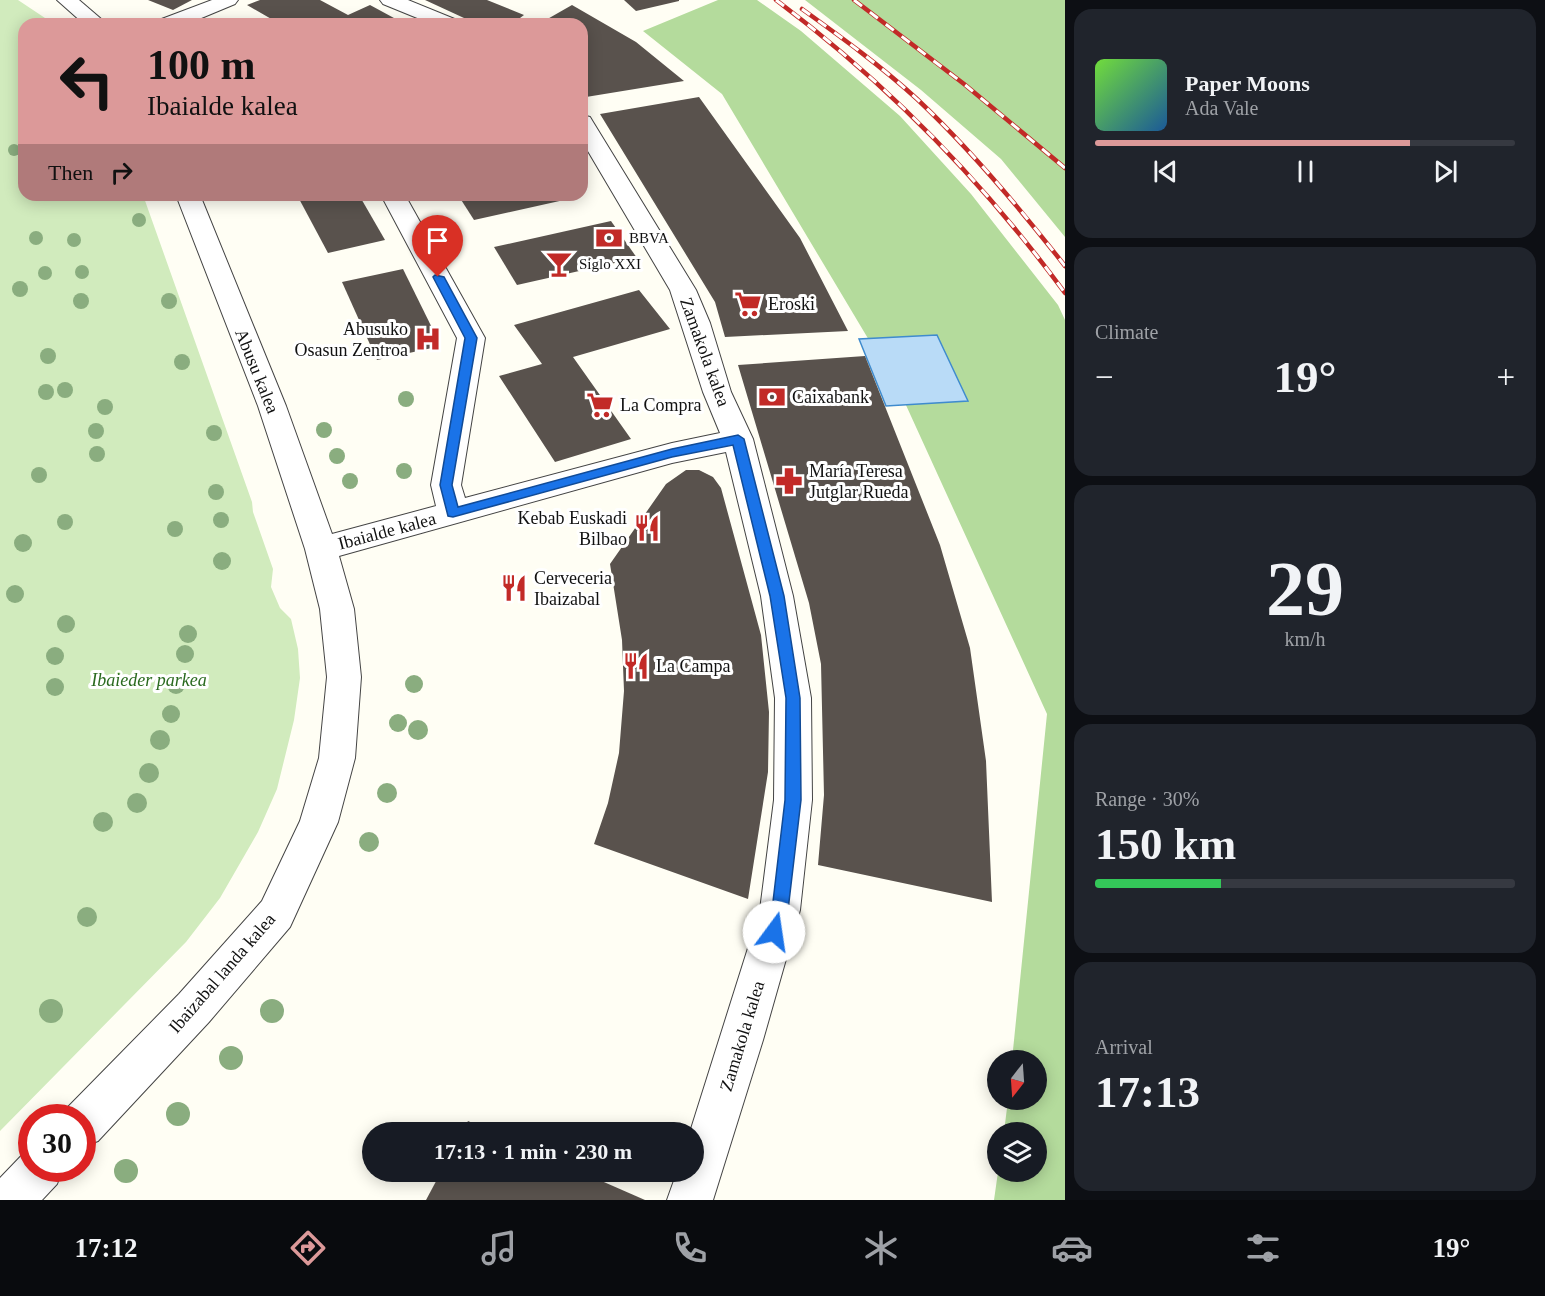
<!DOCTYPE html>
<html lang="en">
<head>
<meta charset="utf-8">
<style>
  body { margin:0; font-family:"Times New Roman",serif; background:#20242c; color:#f1f3f6; height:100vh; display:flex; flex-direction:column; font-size:22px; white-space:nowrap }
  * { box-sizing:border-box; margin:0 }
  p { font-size:20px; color:#9ea1a6 }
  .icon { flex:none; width:33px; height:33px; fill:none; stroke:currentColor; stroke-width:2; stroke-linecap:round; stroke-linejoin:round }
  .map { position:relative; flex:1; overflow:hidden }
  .details { display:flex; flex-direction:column; gap:9px; padding:9px; background:#0d0f14; width:480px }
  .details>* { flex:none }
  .banner { position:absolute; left:18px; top:18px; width:570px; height:183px; border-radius:18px; box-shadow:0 3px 15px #0003; background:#dc9999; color:#111; overflow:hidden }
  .needle { width:39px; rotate:197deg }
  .tools { position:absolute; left:987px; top:1050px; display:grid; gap:12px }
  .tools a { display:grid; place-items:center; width:60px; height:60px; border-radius:50%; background:#171b24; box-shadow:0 3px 15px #0003; font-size:30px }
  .speed { position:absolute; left:18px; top:1104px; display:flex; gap:12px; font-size:30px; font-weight:700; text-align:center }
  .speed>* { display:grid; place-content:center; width:78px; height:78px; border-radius:50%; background:#171b24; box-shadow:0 3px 15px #0003; line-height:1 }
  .speed .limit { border:9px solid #d22; background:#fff; color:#111 }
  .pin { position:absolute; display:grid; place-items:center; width:51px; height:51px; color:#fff; margin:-62px -26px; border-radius:50% 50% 50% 0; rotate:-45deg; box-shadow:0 0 6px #0007 }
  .pin .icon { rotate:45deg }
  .me { position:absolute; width:66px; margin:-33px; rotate:14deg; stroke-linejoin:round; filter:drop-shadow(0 0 4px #0008) }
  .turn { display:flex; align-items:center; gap:21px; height:126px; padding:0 30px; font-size:27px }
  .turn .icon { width:78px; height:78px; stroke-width:2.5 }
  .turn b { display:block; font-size:42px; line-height:51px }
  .then { display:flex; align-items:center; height:57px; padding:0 30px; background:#0003; gap:12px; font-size:22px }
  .big { font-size:45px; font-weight:700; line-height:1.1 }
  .details .widget { flex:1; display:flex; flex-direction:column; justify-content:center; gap:9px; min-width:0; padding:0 21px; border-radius:18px; background:#20242c }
  .details .dial { align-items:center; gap:0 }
  .dial b { font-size:78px; line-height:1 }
  .song { display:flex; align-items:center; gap:18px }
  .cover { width:72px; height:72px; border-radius:9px; background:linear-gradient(135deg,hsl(100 70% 55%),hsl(210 70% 35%)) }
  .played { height:6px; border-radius:3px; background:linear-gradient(90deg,#dc9999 75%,#363941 75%) }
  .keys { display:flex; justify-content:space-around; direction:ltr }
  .heat { display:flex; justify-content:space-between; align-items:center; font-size:33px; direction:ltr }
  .charge { height:9px; border-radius:4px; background:linear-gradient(90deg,#34c759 30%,#363941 0) }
  .trip { position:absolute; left:362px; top:1122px; width:342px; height:60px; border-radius:30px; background:#171b24; box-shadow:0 3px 15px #0003; font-weight:700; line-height:60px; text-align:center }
  .tabs { display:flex; height:96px; justify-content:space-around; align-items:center; background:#090b0e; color:#9ea1a6 }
  .tabs .icon { width:42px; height:42px }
  .tabs .on { color:#dc9999 }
  .tabs b { font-size:27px; color:#f1f3f6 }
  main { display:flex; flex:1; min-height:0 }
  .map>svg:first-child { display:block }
  .green { fill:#d1ebbd }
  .forest { fill:#b4db9c }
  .water { fill:#b9dbf7; stroke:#3f8bce; stroke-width:1.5 }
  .building { fill:#59524d }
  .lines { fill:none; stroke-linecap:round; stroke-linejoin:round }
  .minor-casing { stroke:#444; stroke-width:2 }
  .minor { fill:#fff; fill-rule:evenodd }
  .rail-casing { stroke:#c22a27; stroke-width:4.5 }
  .rail { stroke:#fff; stroke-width:3; stroke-dasharray:10; stroke-linecap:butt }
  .tree { fill:#8aad7f }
  .route { fill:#1a73e8; stroke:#114b97; stroke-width:1.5 }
  .labels { text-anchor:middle; stroke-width:6; stroke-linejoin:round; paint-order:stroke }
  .far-poi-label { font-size:15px; fill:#111; stroke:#fff; text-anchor:start }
  .poi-label { font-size:18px; fill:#111; stroke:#fff; text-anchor:start }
  .street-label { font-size:18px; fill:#111; stroke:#fff }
  .park-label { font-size:18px; font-style:italic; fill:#2a6a1f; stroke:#fff }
</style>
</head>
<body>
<main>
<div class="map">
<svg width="1065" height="1200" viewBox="0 0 1065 1200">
  <rect width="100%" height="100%" fill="#fffef4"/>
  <path class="green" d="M0 0H18L54 24H24V195H143L252 502 253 512 273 569 271 587 280 608 291 619 298 649 300 678 294 720 277 789 258 832 220 898 186 942 0 1131Z"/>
  <g class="forest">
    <path d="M718 0H757L801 31 900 116 971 194 1058 305 1065 320V1200H994L998 1172H1036V1132H1004L1008 1100H1036V1060H1012L1047 714 900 392 722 94 643 31Z"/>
    <path d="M805 0H1065V237L1001 159 921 90Z"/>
  </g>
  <path class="water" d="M937 335 968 401 886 406 859 339Z"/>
  <g class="building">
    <path d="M148 0H192L173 10Z"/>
    <path d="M260 0H320L348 15 370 5 405 24H280L247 5Z"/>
    <path d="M425 0H487L524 15 520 18 530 24H477Z"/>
    <path d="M624 0H679V1L636 11Z"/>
    <path d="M572 5 636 42 684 81 586 97 582 94V24H549L544 21Z"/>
    <path d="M699 97 800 238 848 331 725 337 715 302 600 114Z"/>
    <path d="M297 195H359L385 240 328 253Z"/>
    <path d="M458 195H582V196L474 220Z"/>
    <path d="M611 221 637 258 517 285 494 247Z"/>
    <path d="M403 269 441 346 377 360 342 282Z"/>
    <path d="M639 290 670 329 573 357 631 439 555 462 499 376 542 364 514 325Z"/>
    <path d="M865 356 940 545 970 648 986 761 992 902 818 865 824 795 821 664 809 603 738 365Z"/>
    <path d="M686 470H699L713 477 721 488 761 635 769 712 768 772 748 899 594 844 608 803 619 753 624 691 622 640 610 564 666 484Z"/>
    <path d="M468 1121 493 1132H462Z"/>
    <path d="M441 1172H581L645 1200H426Z"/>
  </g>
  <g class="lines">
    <defs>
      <g id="minor">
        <path d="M57 0H79L107 24H84Z"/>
        <path d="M212 0H238L235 4 187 24H156L159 20Z"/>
        <path d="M380 0H408L457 20 460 24H432L383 4Z"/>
        <path d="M582 115 590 117 593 122 696 290 710 323 731 392 753 439 793 596 811 698 812 800 800 910 763 1040 713 1200H667L677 1172H693V1132H690L760 910 774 800 775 698 761 596 726 452 672 463 339 556 354 609 361 677 355 758 338 822 290 927 209 1022 98 1141 82 1147V1118H63L66 1109 179 994 262 901 300 821 319 758 327 677 320 609 305 549 258 406 176 195H200L286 406 332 534 436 506 431 485 457 338 381 195H405L485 338 461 485 465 498 672 443 720 433 703 392 670 290 582 141Z"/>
        <path d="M32 1149V1168H63L57 1184 42 1200H0V1178L25 1152Z"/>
      </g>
    </defs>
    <use href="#minor" class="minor-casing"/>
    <use href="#minor" class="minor"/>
    <defs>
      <g id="rail">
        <path d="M776 0C888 84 982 180 1065 293"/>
        <path d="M854 0 964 84 1065 168"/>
        <path d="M802 9C841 37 881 66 917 99 971 150 1019 207 1065 266"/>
      </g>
    </defs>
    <use href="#rail" class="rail-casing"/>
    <use href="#rail" class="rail"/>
  </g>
  <g class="tree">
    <circle cx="14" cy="150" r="6"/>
    <circle cx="139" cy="220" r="7"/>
    <circle cx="36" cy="238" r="7"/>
    <circle cx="74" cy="240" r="7"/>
    <circle cx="82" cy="272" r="7"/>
    <circle cx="45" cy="273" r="7"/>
    <circle cx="20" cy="289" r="8"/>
    <circle cx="81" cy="301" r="8"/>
    <circle cx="169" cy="301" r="8"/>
    <circle cx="48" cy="356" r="8"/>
    <circle cx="182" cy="362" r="8"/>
    <circle cx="65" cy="390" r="8"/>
    <circle cx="46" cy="392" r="8"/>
    <circle cx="406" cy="399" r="8"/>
    <circle cx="105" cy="407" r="8"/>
    <circle cx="324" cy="430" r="8"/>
    <circle cx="96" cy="431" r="8"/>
    <circle cx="214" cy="433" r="8"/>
    <circle cx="97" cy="454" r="8"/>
    <circle cx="337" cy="456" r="8"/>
    <circle cx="404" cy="471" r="8"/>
    <circle cx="39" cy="475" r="8"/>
    <circle cx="350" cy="481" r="8"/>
    <circle cx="216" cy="492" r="8"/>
    <circle cx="221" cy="520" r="8"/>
    <circle cx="65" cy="522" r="8"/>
    <circle cx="175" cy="529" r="8"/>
    <circle cx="23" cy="543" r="9"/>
    <circle cx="222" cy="561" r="9"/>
    <circle cx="15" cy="594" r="9"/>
    <circle cx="66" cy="624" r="9"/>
    <circle cx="188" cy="634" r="9"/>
    <circle cx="185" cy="654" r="9"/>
    <circle cx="55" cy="656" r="9"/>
    <circle cx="414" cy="684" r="9"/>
    <circle cx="176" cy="685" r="9"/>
    <circle cx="55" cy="687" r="9"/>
    <circle cx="171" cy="714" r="9"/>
    <circle cx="398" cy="723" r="9"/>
    <circle cx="418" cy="730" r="10"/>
    <circle cx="160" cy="740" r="10"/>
    <circle cx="149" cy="773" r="10"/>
    <circle cx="387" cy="793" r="10"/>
    <circle cx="137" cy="803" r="10"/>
    <circle cx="103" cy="822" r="10"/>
    <circle cx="369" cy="842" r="10"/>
    <circle cx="87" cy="917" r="10"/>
    <circle cx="51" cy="1011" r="12"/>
    <circle cx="272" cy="1011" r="12"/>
    <circle cx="231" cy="1058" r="12"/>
    <circle cx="178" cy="1114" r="12"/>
    <circle cx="126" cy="1171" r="12"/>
  </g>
  <path class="route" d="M435 275 444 277 477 338 452 485 458 507 672 449 738 435 744 439 784 596 800 698 801 800 788 910 779 937 774 940 768 937 765 932 772 910 785 800 786 698 770 596 733 445 672 457 453 517 448 516 440 485 465 338 433 277Z"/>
  <defs>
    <symbol id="bank-bare" viewBox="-9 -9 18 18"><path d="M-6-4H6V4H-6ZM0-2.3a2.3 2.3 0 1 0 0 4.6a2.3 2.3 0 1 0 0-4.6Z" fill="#c22a27" stroke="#fff" stroke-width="2.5" paint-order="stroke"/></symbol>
    <symbol id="bar-bare" viewBox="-9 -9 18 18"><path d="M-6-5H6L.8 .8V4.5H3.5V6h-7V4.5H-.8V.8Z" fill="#c22a27" stroke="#fff" stroke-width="2.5" paint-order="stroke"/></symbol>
    <symbol id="supermarket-bare" viewBox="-9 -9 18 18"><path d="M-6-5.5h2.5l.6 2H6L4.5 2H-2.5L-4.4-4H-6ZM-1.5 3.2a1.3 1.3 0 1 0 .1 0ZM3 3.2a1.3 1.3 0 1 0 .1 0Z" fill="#c22a27" stroke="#fff" stroke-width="2.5" paint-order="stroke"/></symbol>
    <symbol id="hospital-bare" viewBox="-9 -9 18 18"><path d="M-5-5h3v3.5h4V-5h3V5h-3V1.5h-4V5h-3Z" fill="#c22a27" stroke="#fff" stroke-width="2.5" paint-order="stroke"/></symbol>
    <symbol id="pharmacy-bare" viewBox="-9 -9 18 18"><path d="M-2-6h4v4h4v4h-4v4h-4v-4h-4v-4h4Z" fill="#c22a27" stroke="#fff" stroke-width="2.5" paint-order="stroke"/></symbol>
    <symbol id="restaurant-bare" viewBox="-9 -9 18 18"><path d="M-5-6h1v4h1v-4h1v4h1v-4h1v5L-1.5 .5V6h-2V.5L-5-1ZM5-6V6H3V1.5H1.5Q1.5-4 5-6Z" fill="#c22a27" stroke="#fff" stroke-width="2.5" paint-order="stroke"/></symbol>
  </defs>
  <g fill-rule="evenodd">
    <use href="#bank-bare" x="590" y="219" width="38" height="38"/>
    <use href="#bar-bare" x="540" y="245" width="38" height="38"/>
    <use href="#supermarket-bare" x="729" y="285" width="38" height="38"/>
    <use href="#hospital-bare" x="409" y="320" width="38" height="38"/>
    <use href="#bank-bare" x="753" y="378" width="38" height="38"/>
    <use href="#supermarket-bare" x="581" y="386" width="38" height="38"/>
    <use href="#pharmacy-bare" x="770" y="462" width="38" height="38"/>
    <use href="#restaurant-bare" x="628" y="509" width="38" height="38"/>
    <use href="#restaurant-bare" x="495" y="569" width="38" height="38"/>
    <use href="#restaurant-bare" x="617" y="647" width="38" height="38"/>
  </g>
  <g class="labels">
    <g class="far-poi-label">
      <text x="629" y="243">BBVA</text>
      <text x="579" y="269">Siglo XXI</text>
    </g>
    <g class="poi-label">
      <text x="768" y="310">Eroski</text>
      <text x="408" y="335" text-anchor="end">Abusuko<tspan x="408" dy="21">Osasun Zentroa</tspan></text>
      <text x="792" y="403">Caixabank</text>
      <text x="620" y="411">La Compra</text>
      <text x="809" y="477">María Teresa<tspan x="809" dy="21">Jutglar Rueda</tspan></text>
      <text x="627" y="524" text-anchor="end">Kebab Euskadi<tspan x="627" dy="21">Bilbao</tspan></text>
      <text x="534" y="584">Cerveceria<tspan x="534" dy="21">Ibaizabal</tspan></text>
      <text x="656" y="672">La Campa</text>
    </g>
    <g class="street-label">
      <text transform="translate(705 352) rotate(70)" y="6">Zamakola kalea</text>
      <text transform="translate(257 371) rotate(68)" y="6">Abusu kalea</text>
      <text transform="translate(387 531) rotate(-15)" y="6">Ibaialde kalea</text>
      <text transform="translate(222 973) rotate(-49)" y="6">Ibaizabal landa kalea</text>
      <text transform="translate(742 1036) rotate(-73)" y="6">Zamakola kalea</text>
    </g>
    <g class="park-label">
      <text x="149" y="686">Ibaieder parkea</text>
    </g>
  </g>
</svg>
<div class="tools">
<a><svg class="needle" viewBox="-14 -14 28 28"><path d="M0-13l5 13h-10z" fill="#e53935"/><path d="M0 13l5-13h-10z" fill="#9ea1a6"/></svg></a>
<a><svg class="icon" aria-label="layers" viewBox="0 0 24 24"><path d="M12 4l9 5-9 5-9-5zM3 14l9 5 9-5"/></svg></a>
</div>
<div class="speed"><div class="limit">30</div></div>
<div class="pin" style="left:438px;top:277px;background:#d93025"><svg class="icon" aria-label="arrive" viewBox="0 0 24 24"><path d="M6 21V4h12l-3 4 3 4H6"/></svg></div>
<svg class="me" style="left:774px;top:932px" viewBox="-20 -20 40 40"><circle r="19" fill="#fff"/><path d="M0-13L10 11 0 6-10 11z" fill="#1a73e8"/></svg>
<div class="trip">17:13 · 1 min · 230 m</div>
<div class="banner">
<div class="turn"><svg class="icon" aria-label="left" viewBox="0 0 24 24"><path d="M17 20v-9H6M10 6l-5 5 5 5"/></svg><div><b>100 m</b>Ibaialde kalea</div></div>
<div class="then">Then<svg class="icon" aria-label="right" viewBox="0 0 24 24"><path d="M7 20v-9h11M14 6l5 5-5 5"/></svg></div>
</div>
</div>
<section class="details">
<div class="widget">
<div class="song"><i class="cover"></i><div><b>Paper Moons</b><p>Ada Vale</p></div></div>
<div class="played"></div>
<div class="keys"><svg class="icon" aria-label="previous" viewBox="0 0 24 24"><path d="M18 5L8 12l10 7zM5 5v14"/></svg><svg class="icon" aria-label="pause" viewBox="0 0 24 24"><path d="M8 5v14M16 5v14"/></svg><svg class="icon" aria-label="next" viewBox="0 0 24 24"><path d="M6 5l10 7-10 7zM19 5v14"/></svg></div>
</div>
<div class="widget"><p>Climate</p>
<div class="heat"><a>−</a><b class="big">19°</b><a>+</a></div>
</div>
<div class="widget dial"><b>29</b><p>km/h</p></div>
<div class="widget"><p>Range · 30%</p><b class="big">150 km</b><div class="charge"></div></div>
<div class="widget"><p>Arrival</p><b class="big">17:13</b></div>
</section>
</main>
<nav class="tabs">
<b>17:12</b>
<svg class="icon on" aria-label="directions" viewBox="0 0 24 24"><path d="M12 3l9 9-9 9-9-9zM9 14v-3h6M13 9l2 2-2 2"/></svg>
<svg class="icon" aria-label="music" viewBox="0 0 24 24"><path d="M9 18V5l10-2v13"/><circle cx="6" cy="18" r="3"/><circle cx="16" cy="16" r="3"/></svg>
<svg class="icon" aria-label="phone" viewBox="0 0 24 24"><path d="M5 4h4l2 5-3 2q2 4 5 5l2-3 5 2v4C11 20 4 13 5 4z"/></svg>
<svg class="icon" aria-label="climate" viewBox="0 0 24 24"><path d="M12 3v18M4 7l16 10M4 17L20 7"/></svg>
<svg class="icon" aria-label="car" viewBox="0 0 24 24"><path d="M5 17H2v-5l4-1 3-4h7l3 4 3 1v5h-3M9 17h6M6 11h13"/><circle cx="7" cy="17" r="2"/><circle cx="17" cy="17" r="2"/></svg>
<svg class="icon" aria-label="filters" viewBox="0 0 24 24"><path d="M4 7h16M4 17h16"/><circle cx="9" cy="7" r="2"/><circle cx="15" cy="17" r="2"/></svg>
<b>19°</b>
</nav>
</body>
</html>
